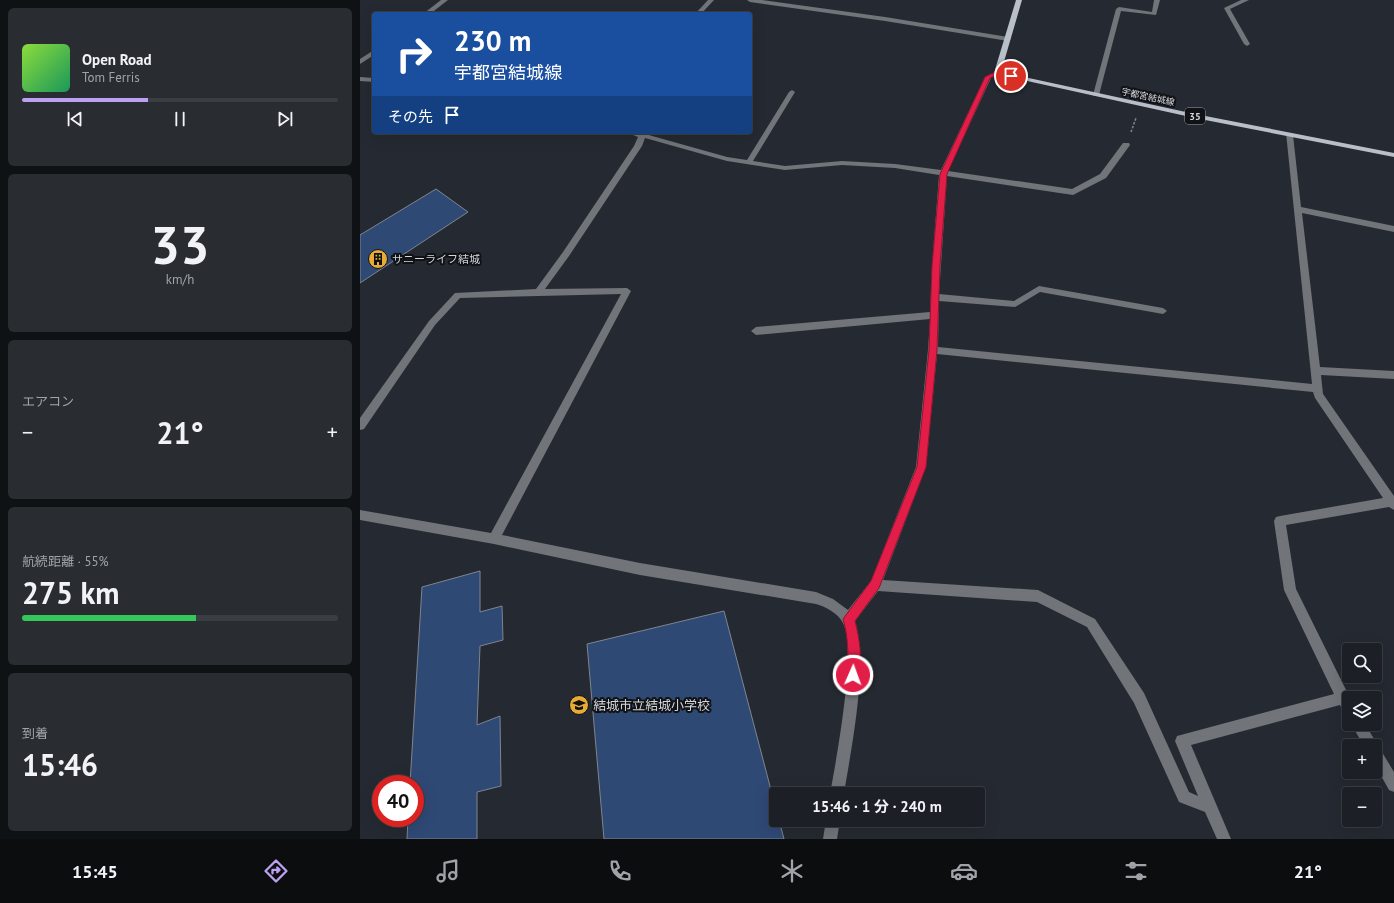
<!DOCTYPE html>
<html lang="ja">
<head>
<meta charset="utf-8">
<style>
  body { margin:0; font-family:"PT Sans","Noto Sans JP",sans-serif; background:#292d32; color:#f1f3f6; height:100vh; display:flex; flex-direction:column; font-size:15px; white-space:nowrap }
  * { box-sizing:border-box; margin:0 }
  p { font-size:13px; color:#a0a3a7 }
  .icon { flex:none; width:22px; height:22px; fill:none; stroke:currentColor; stroke-width:2; stroke-linecap:round; stroke-linejoin:round }
  .map { position:relative; flex:1; overflow:hidden }
  .drawer { display:flex; flex-direction:column; gap:8px; padding:8px; background:#0f1215; width:360px }
  .drawer>* { flex:none }
  .hud { position:absolute; left:12px; top:12px; width:380px; height:122px; border-radius:4px; box-shadow:0 4px 16px #0002,0 0 0 1px #3a3e43; background:#1a4fa0; color:#fff; overflow:hidden }
  .tools { position:absolute; left:982px; top:643px; display:grid; gap:8px }
  .tools a { display:grid; place-items:center; width:40px; height:40px; border-radius:4px; background:#1c2026; box-shadow:0 4px 16px #0002,0 0 0 1px #3a3e43; font-size:20px }
  .speed { position:absolute; left:12px; top:775px; display:flex; gap:8px; font-size:20px; font-weight:700; text-align:center }
  .speed>* { display:grid; place-content:center; width:52px; height:52px; border-radius:50%; background:#1c2026; box-shadow:0 4px 16px #0002,0 0 0 1px #3a3e43; line-height:1 }
  .speed .limit { border:6px solid #d22; background:#fff; color:#111 }
  .pin { position:absolute; display:grid; place-items:center; width:34px; height:34px; color:#fff; margin:-17px; border:2px solid #fff; border-radius:50%; box-shadow:0 1px 4px #0007 }
  .me { position:absolute; width:44px; margin:-22px; rotate:2deg; stroke-linejoin:round; filter:drop-shadow(0 0 3px #0008) }
  .turn { display:flex; align-items:center; gap:14px; height:84px; padding:0 16px; font-size:18px }
  .turn .icon { width:52px; height:52px; stroke-width:2.5 }
  .turn b { display:block; font-size:28px; line-height:34px }
  .then { display:flex; align-items:center; height:38px; padding:0 16px; background:#0003; gap:8px; font-size:15px }
  .big { font-size:30px; font-weight:700; line-height:1.1 }
  .drawer .widget { flex:1; display:flex; flex-direction:column; justify-content:center; gap:6px; min-width:0; padding:0 14px; border-radius:6px; background:#292d32 }
  .drawer .dial { align-items:center; gap:0 }
  .dial b { font-size:52px; line-height:1 }
  .song { display:flex; align-items:center; gap:12px }
  .cover { width:48px; height:48px; border-radius:6px; background:linear-gradient(135deg,hsl(90 70% 55%),hsl(150 70% 35%)) }
  .played { height:4px; border-radius:2px; background:linear-gradient(90deg,#bca0f2 40%,#3a3e43 40%) }
  .keys { display:flex; justify-content:space-around; direction:ltr }
  .heat { display:flex; justify-content:space-between; align-items:center; font-size:22px; direction:ltr }
  .charge { height:6px; border-radius:3px; background:linear-gradient(90deg,#34c759 55%,#3a3e43 0) }
  .trip { position:absolute; left:409px; top:787px; width:216px; height:40px; border-radius:4px; background:#1c2026; box-shadow:0 4px 16px #0002,0 0 0 1px #3a3e43; font-weight:700; line-height:40px; text-align:center }
  .dock { display:flex; height:64px; justify-content:space-around; align-items:center; background:#0b0d0f; color:#a0a3a7 }
  .dock .icon { width:28px; height:28px }
  .dock .current { color:#bca0f2 }
  .dock b { font-size:18px; color:#f1f3f6 }
  main { display:flex; flex:1; min-height:0 }
  .map>svg:first-child { display:block }
  .building { fill:#2f4975; stroke:#7f858e }
  .lines { fill:none; stroke-linecap:round; stroke-linejoin:round }
  .path { stroke:#80848a; stroke-width:1.5; stroke-dasharray:2.5 1.5; stroke-linecap:butt }
  .minor { fill:#717478; fill-rule:evenodd }
  .major { fill:#b9bfc8; fill-rule:evenodd }
  .route { fill:#e11d48; stroke:#92132f }
  .labels { text-anchor:middle; stroke-width:4; stroke-linejoin:round; paint-order:stroke }
  .far-street-label { font-size:9px; fill:#d3d6db; stroke:#101216 }
  .shield { fill:#101216; stroke:#989ba0; stroke-width:1 }
  .shield-label { font-size:10px; font-weight:bold; fill:#d3d6db }
  .poi-label { font-size:11px; fill:#d3d6db; stroke:#101216; text-anchor:start }
  .near-poi-label { font-size:13px; fill:#d3d6db; stroke:#101216; text-anchor:start }
</style>
</head>
<body>
<main>
<section class="drawer">
<div class="widget">
<div class="song"><i class="cover"></i><div><b>Open Road</b><p>Tom Ferris</p></div></div>
<div class="played"></div>
<div class="keys"><svg class="icon" aria-label="previous" viewBox="0 0 24 24"><path d="M18 5L8 12l10 7zM5 5v14"/></svg><svg class="icon" aria-label="pause" viewBox="0 0 24 24"><path d="M8 5v14M16 5v14"/></svg><svg class="icon" aria-label="next" viewBox="0 0 24 24"><path d="M6 5l10 7-10 7zM19 5v14"/></svg></div>
</div>
<div class="widget dial"><b>33</b><p>km/h</p></div>
<div class="widget"><p>エアコン</p>
<div class="heat"><a>−</a><b class="big">21°</b><a>+</a></div>
</div>
<div class="widget"><p>航続距離 · 55%</p><b class="big">275 km</b><div class="charge"></div></div>
<div class="widget"><p>到着</p><b class="big">15:46</b></div>
</section>
<div class="map">
<svg width="1034" height="839" viewBox="0 0 1034 839">
  <rect width="100%" height="100%" fill="#252a32"/>
  <g class="building">
    <path d="M76 189 108 212 0 283V235Z"/>
    <path d="M120 571V612L142 606 143 640 120 646 117 725 140 716 141 786 117 792V839H47L48 818H55V784H50L62 587Z"/>
    <path d="M364 611 416 809V820H419L424 839H244L227 644Z"/>
  </g>
  <g class="lines">
    <path class="path" d="M771 132 776 118"/>
    <g class="minor">
      <path d="M81 0H88L70 14H63Z"/>
      <path d="M348 0H354L341 14H335Z"/>
      <path d="M387 0H402L525 17 648 37 651 39 648 41 525 21 390 2Z"/>
      <path d="M794 0H800L796 15 761 11 739 95 734 96 733 95 756 9 759 7 792 12Z"/>
      <path d="M881 0H889L870 9 890 44 887 46 884 44 864 8Z"/>
      <path d="M14 50V55L0 64V59Z"/>
      <path d="M637 71 640 73 631 78 588 171 712 189 740 174 763 143H769L770 145 746 178 713 195 587 176 579 294 654 301 679 286 803 308 807 311 803 314 680 292 655 307 579 301 578 347 952 384 926 133H932L933 135 941 207 1034 226V232L942 213 960 367 1034 371V379L961 375 963 394 1034 496V510L1029 507 926 525 936 589 990 698H989V714L984 713 980 705 831 745 871 839H857L845 812 819 802 774 703 727 627 677 602 518 591 495 621C509 663 491 749 484 794H470C476 761 497 650 483 623 478 613 466 607 456 604L280 575 134 544 0 520V510L131 533 261 294 100 298 75 325 4 429 0 430V418L69 321 95 293 176 289 203 252 274 146 278 137 266 132H278L367 157 387 160 429 92 432 90 435 92 393 161 425 166 482 161 535 164 581 170 625 77ZM285 138 367 161 425 170 482 165 535 168 579 175 572 266 570 312 396 327 391 331 396 335 570 319 568 350 556 467 511 581 488 610 473 599 456 592 280 563 142 535 271 291 267 288 185 289 209 256 282 146ZM577 354 953 392 955 398 1023 498 920 516 916 517 914 521 924 590 974 694 817 736 815 741 838 796 829 792 784 693 735 619 678 590 523 580 566 467Z"/>
      <path d="M0 77 14 78V82L0 81Z"/>
      <path d="M991 724H1005L1034 772V792L1029 790 1015 765V746H1004Z"/>
      <path d="M466 820H480L477 839H463Z"/>
    </g>
    <path class="major" d="M656 0H662L641 72 835 114 1034 153V157L835 118 635 74 634 73Z"/>
  </g>
  <path class="route" d="M637 71 654 76 651 77 638 75 630 78 587 174 580 266 577 350 566 467 519 588 495 621C499 637 504 662 497 679L493 680 489 679C486 672 488 667 488 660 488 646 487 632 483 619L511 581 557 467 569 350 572 266 580 174 625 77Z"/>
  <defs>
    <symbol id="building-disc" viewBox="-11 -11 22 22"><circle r="9.5" fill="#e7ac36" stroke="#101216"/><path d="M-4-6H4V6H1V3H-1V6H-4ZM-2.5-4.3h1.7v1.8h-1.7ZM.8-4.3h1.7v1.8H.8ZM-2.5-1h1.7V.8h-1.7ZM.8-1h1.7V.8H.8Z" fill="#111"/></symbol>
    <symbol id="school-disc" viewBox="-11 -11 22 22"><circle r="9.5" fill="#e7ac36" stroke="#101216"/><path d="M0-5L7-2L0 1L-7-2ZM-4 1L0 2.5L4 1V4Q0 6-4 4Z" fill="#111"/></symbol>
  </defs>
  <g fill-rule="evenodd">
    <use href="#building-disc" x="7" y="248" width="22" height="22"/>
    <use href="#school-disc" x="208" y="694" width="22" height="22"/>
  </g>
  <g class="labels">
    <g class="far-street-label">
      <text transform="translate(788 97) rotate(12)" y="3">宇都宮結城線</text>
    </g>
    <rect class="shield" x="825" y="108" width="20" height="16" rx="3"/>
    <g class="shield-label">
      <text x="835" y="120">35</text>
    </g>
    <g class="poi-label">
      <text x="32" y="263">サニーライフ結城</text>
    </g>
    <g class="near-poi-label">
      <text x="233" y="710">結城市立結城小学校</text>
    </g>
  </g>
</svg>
<div class="tools">
<a><svg class="icon" aria-label="search" viewBox="0 0 24 24"><circle cx="10" cy="10" r="6"/><path d="M15 15l6 6"/></svg></a>
<a><svg class="icon" aria-label="layers" viewBox="0 0 24 24"><path d="M12 4l9 5-9 5-9-5zM3 14l9 5 9-5"/></svg></a>
<a>+</a>
<a>−</a>
</div>
<div class="speed"><div class="limit">40</div></div>
<div class="pin" style="left:651px;top:76px;background:#d93025"><svg class="icon" aria-label="arrive" viewBox="0 0 24 24"><path d="M6 21V4h12l-3 4 3 4H6"/></svg></div>
<svg class="me" style="left:493px;top:675px" viewBox="-20 -20 40 40"><circle r="17" fill="#e11d48" stroke="#fff" stroke-width="3"/><path d="M0-11L8 9 0 5-8 9z" fill="#fff"/></svg>
<div class="trip">15:46 · 1 分 · 240 m</div>
<div class="hud">
<div class="turn"><svg class="icon" aria-label="right" viewBox="0 0 24 24"><path d="M7 20v-9h11M14 6l5 5-5 5"/></svg><div><b>230 m</b>宇都宮結城線</div></div>
<div class="then">その先<svg class="icon" aria-label="arrive" viewBox="0 0 24 24"><path d="M6 21V4h12l-3 4 3 4H6"/></svg></div>
</div>
</div>
</main>
<nav class="dock">
<b>15:45</b>
<svg class="icon current" aria-label="directions" viewBox="0 0 24 24"><path d="M12 3l9 9-9 9-9-9zM9 14v-3h6M13 9l2 2-2 2"/></svg>
<svg class="icon" aria-label="music" viewBox="0 0 24 24"><path d="M9 18V5l10-2v13"/><circle cx="6" cy="18" r="3"/><circle cx="16" cy="16" r="3"/></svg>
<svg class="icon" aria-label="phone" viewBox="0 0 24 24"><path d="M5 4h4l2 5-3 2q2 4 5 5l2-3 5 2v4C11 20 4 13 5 4z"/></svg>
<svg class="icon" aria-label="climate" viewBox="0 0 24 24"><path d="M12 3v18M4 7l16 10M4 17L20 7"/></svg>
<svg class="icon" aria-label="car" viewBox="0 0 24 24"><path d="M5 17H2v-5l4-1 3-4h7l3 4 3 1v5h-3M9 17h6M6 11h13"/><circle cx="7" cy="17" r="2"/><circle cx="17" cy="17" r="2"/></svg>
<svg class="icon" aria-label="filters" viewBox="0 0 24 24"><path d="M4 7h16M4 17h16"/><circle cx="9" cy="7" r="2"/><circle cx="15" cy="17" r="2"/></svg>
<b>21°</b>
</nav>
</body>
</html>
